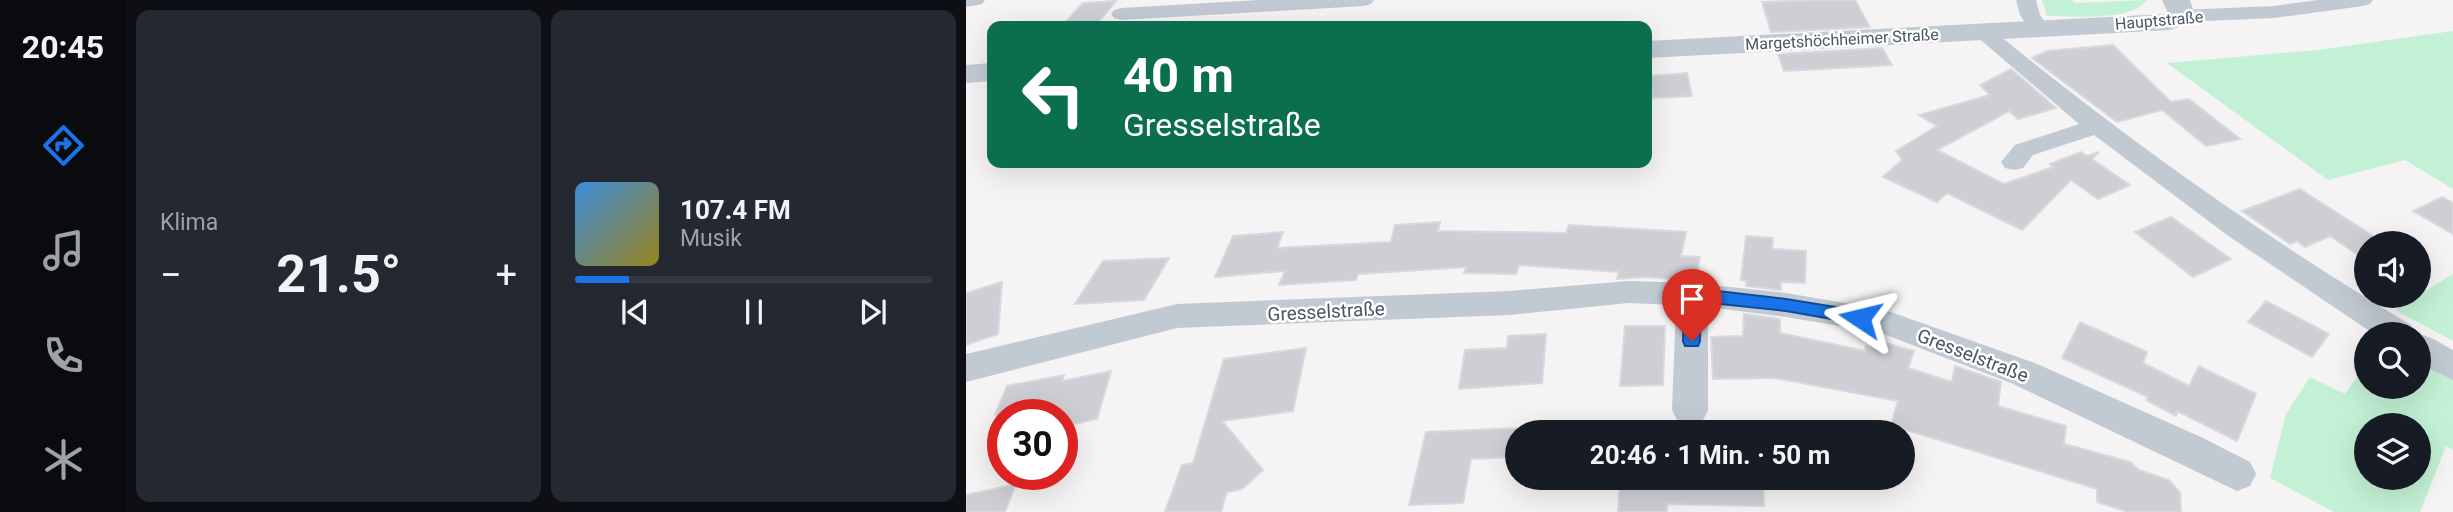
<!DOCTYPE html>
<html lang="de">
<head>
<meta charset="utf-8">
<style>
  body { margin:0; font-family:Roboto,sans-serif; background:#242831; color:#f1f3f6; height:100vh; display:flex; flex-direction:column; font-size:26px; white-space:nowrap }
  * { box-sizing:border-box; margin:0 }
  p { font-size:23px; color:#9ea1a6 }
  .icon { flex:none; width:38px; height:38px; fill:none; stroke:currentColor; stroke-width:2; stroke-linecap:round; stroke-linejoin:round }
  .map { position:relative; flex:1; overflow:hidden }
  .side { display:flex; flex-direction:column; gap:10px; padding:10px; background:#0d0f14; width:840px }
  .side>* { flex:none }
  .guide { position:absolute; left:21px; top:21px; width:665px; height:147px; border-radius:14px; box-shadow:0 7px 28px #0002; background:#0b6e4f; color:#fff; overflow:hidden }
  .tools { position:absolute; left:1388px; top:231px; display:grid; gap:14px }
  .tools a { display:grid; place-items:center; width:77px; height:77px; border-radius:50%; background:#171b24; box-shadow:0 7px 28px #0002; font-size:35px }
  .speed { position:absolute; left:21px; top:399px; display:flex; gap:14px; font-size:35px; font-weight:700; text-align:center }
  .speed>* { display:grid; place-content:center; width:91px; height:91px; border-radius:50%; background:#171b24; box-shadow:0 7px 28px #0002; line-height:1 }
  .speed .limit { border:10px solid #d22; background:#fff; color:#111 }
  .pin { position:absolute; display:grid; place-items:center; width:60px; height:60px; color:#fff; margin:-72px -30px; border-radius:50% 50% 50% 0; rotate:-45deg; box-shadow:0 0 7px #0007 }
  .pin .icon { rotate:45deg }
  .me { position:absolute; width:77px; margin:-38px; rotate:280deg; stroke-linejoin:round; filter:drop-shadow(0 0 5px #0008) }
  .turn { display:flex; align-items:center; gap:24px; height:147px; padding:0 21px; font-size:32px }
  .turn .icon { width:91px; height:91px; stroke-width:2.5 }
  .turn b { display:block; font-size:49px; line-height:60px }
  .big { font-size:52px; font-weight:700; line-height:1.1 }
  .side .card { flex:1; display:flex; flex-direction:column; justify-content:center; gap:10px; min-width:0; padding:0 24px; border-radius:14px; background:#242831 }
  .song { display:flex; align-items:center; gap:21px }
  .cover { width:84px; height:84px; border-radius:10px; background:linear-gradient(135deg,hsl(210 70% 55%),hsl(50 70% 35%)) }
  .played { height:7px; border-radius:4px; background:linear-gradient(90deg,#1a73e8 15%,#363941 15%) }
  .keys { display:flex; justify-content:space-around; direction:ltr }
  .heat { display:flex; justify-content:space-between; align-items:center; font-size:38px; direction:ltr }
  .side .tiles { flex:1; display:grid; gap:10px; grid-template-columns:repeat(2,1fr) }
  .trip { position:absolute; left:539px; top:420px; width:410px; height:70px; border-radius:35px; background:#171b24; box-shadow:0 7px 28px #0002; font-weight:700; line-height:70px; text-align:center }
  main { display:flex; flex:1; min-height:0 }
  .tab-bar { display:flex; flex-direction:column; width:126px; justify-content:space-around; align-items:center; background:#090b0e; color:#9ea1a6 }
  .tab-bar .icon { width:49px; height:49px }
  .tab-bar .current { color:#1a73e8 }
  .tab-bar b { font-size:32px; color:#f1f3f6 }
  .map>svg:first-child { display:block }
  .green { fill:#c3f1d5; fill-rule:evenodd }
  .building { fill:#cdcfd5; stroke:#d7d9de; stroke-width:2 }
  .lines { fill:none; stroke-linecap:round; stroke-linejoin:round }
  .minor { fill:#c1cad2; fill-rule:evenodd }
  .tertiary { fill:#c1cad2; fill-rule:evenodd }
  .route { fill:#1a73e8; stroke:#114b97; stroke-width:2 }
  .labels { text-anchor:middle; stroke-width:5; stroke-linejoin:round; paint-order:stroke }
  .far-street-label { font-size:16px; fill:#4a5661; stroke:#fff }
  .street-label { font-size:19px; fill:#4a5661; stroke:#fff }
</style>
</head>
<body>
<main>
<nav class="tab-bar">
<b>20:45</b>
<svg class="icon current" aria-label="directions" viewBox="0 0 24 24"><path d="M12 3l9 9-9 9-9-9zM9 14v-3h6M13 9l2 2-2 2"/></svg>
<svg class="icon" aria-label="music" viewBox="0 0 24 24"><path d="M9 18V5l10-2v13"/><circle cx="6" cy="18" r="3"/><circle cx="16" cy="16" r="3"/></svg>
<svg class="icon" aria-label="phone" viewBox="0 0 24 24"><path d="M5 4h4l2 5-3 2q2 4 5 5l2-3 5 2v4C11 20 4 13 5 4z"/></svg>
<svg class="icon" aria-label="climate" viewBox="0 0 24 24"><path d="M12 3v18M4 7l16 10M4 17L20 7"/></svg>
</nav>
<section class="side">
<div class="tiles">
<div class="card"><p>Klima</p>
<div class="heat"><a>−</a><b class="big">21.5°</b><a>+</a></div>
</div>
<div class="card">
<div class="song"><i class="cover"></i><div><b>107.4 FM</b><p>Musik</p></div></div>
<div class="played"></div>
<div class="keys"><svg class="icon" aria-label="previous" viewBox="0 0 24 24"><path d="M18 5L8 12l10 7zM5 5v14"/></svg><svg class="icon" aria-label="pause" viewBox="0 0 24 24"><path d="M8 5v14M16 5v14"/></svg><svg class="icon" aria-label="next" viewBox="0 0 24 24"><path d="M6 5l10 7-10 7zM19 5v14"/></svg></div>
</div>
</div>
</section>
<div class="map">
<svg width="1487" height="512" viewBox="0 0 1487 512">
  <rect width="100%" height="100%" fill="#f5f3f3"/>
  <g class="green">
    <path d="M1076 0H1105L1109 3 1181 0C1166 22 1105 16 1081 16Z"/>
    <path d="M1487 31V189L1439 160 1362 180 1201 63 1352 50Z"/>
    <path d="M1487 274V341L1429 310Z"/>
    <path d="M1453 360 1487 380V450L1480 446 1454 512H1368L1304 478 1320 414 1344 377 1379 394 1400 365V387H1452ZM1400 425H1452V478H1400Z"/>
  </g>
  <g class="building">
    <path d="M858 0H889L904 27 805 32 796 2Z"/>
    <path d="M150 1 129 26H96L117 3Z"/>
    <path d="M1147 45 1205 102 1223 99 1274 139 1240 146 1196 110 1151 122 1066 58 1081 51Z"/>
    <path d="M916 48 926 65 818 71 812 54Z"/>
    <path d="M1045 69 1090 108 1052 119 1043 111 971 150 1038 184 1087 167 1084 164 1115 152 1121 156 1133 152 1126 159 1164 185 1132 199 1105 180 1056 230 981 193 971 202 917 177 936 160 930 151 971 126 953 115 1024 95 1014 85Z"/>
    <path d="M721 73 726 96 687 98 684 76Z"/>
    <path d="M1334 189 1418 243H1400V250L1391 254 1364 236 1339 247 1331 241 1324 244 1276 211Z"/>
    <path d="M1476 197 1487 203V234L1447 211Z"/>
    <path d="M1205 217 1265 259 1227 277 1169 232Z"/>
    <path d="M474 222 472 231 600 233 603 225 720 232 715 256 734 257 729 281 680 277 651 279 653 272 553 265 550 274 498 273 500 267 392 274 390 280 313 285 319 271 249 277 267 236 317 232 311 248 425 242 429 225Z"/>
    <path d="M780 236 807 238 806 249 840 251 839 283 815 282V290L780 286 781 281 775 280Z"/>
    <path d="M203 258 178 300 109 304 137 261Z"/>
    <path d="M36 282 32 334 0 345V293Z"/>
    <path d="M1300 301 1363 334 1346 357 1282 322Z"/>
    <path d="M778 314 814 319V333L899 351 900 346 913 349 915 342 948 351 942 368 986 382 989 366 1035 382 1032 406 1100 426 1098 444 1164 462 1173 470 1203 480 1214 493 1215 512H1162L1131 502V489L925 425 932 401 809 378 747 379 745 337 777 336Z"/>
    <path d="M1114 322 1181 352 1177 363 1223 386 1233 366 1290 394 1271 441 1211 411 1210 416 1180 400 1182 397 1096 358Z"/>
    <path d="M659 326H699L697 385 654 386Z"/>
    <path d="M580 334 576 383 493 389 499 350 541 348 542 336Z"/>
    <path d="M340 348 327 411 256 421 297 470 276 489 261 492 255 512H199L216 465 227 463 258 359Z"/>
    <path d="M145 371 131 419 96 427V415H29L41 386 98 375 96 381Z"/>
    <path d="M553 428 549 457 505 459 497 503 443 505 460 432Z"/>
    <path d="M654 478H797L798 506 701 504V512H652Z"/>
    <path d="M50 484 39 512H0V495Z"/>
  </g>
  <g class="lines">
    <g class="minor">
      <path d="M0 0H19L16 4 0 7Z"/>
      <path d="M293 0H408L405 4 398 6 155 20 148 18 145 14 148 10 155 8Z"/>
      <path d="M1050 0H1070L1074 15 1083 28 1079 32H1065L1054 15Z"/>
      <path d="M1352 0H1407L1404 4 1397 6 1308 18 1216 22 1209 20 1206 16 1209 12 1216 10 1308 6Z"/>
      <path d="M1016 25 1023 27C1157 137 1296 236 1445 325L1449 334C1463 334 1475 344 1487 350V380L1452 363V334H1408L1261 235 1128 135 1067 155 1057 168 1048 170 1039 168 1035 162 1049 145 1113 124 1009 35 1005 31 1009 27Z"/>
      <path d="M663 281 726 283 820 293 919 310 1069 363 1237 438 1284 462 1290 474 1284 486 1271 491 1045 383 915 333 820 317 742 307V410L737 420 724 425 711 420 706 410 710 305 663 303 543 315 211 328 0 382V354L211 304 543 291Z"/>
    </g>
    <g class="tertiary">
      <path d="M1196 0H1224L1229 16 1225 22 1204 30 681 58V41L1199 14 1202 13Z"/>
      <path d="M26 63V81L0 83V65Z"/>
    </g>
  </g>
  <path class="route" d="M726 288 820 299 894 311 901 313 903 318 901 322 894 324 820 311 735 302 734 341 732 346H719L717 341 718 295Z"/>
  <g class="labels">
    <g class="far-street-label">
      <text transform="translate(1193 20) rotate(-5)" y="6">Hauptstraße</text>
      <text transform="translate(876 39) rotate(-3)" y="6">Margetshöchheimer Straße</text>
    </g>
    <g class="street-label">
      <text transform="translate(360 311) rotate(-3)" y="7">Gresselstraße</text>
      <text transform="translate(1007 355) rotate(21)" y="7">Gresselstraße</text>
    </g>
  </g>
</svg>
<div class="tools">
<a><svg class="icon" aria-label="sound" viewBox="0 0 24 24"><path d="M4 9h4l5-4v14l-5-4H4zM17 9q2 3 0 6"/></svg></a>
<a><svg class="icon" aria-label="search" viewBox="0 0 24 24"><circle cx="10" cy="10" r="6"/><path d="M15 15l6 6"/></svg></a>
<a><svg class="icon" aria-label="layers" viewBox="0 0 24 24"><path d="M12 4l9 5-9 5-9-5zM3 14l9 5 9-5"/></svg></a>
</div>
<div class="speed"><div class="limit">30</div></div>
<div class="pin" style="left:726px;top:341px;background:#d93025"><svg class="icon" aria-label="arrive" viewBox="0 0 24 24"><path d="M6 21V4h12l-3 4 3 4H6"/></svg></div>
<svg class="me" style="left:894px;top:318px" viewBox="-20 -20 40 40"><path d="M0-17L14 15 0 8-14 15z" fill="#1a73e8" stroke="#fff" stroke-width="4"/></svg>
<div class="trip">20:46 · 1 Min. · 50 m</div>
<div class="guide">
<div class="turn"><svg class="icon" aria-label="left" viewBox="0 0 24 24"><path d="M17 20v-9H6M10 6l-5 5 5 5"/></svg><div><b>40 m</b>Gresselstraße</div></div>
</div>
</div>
</main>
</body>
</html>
